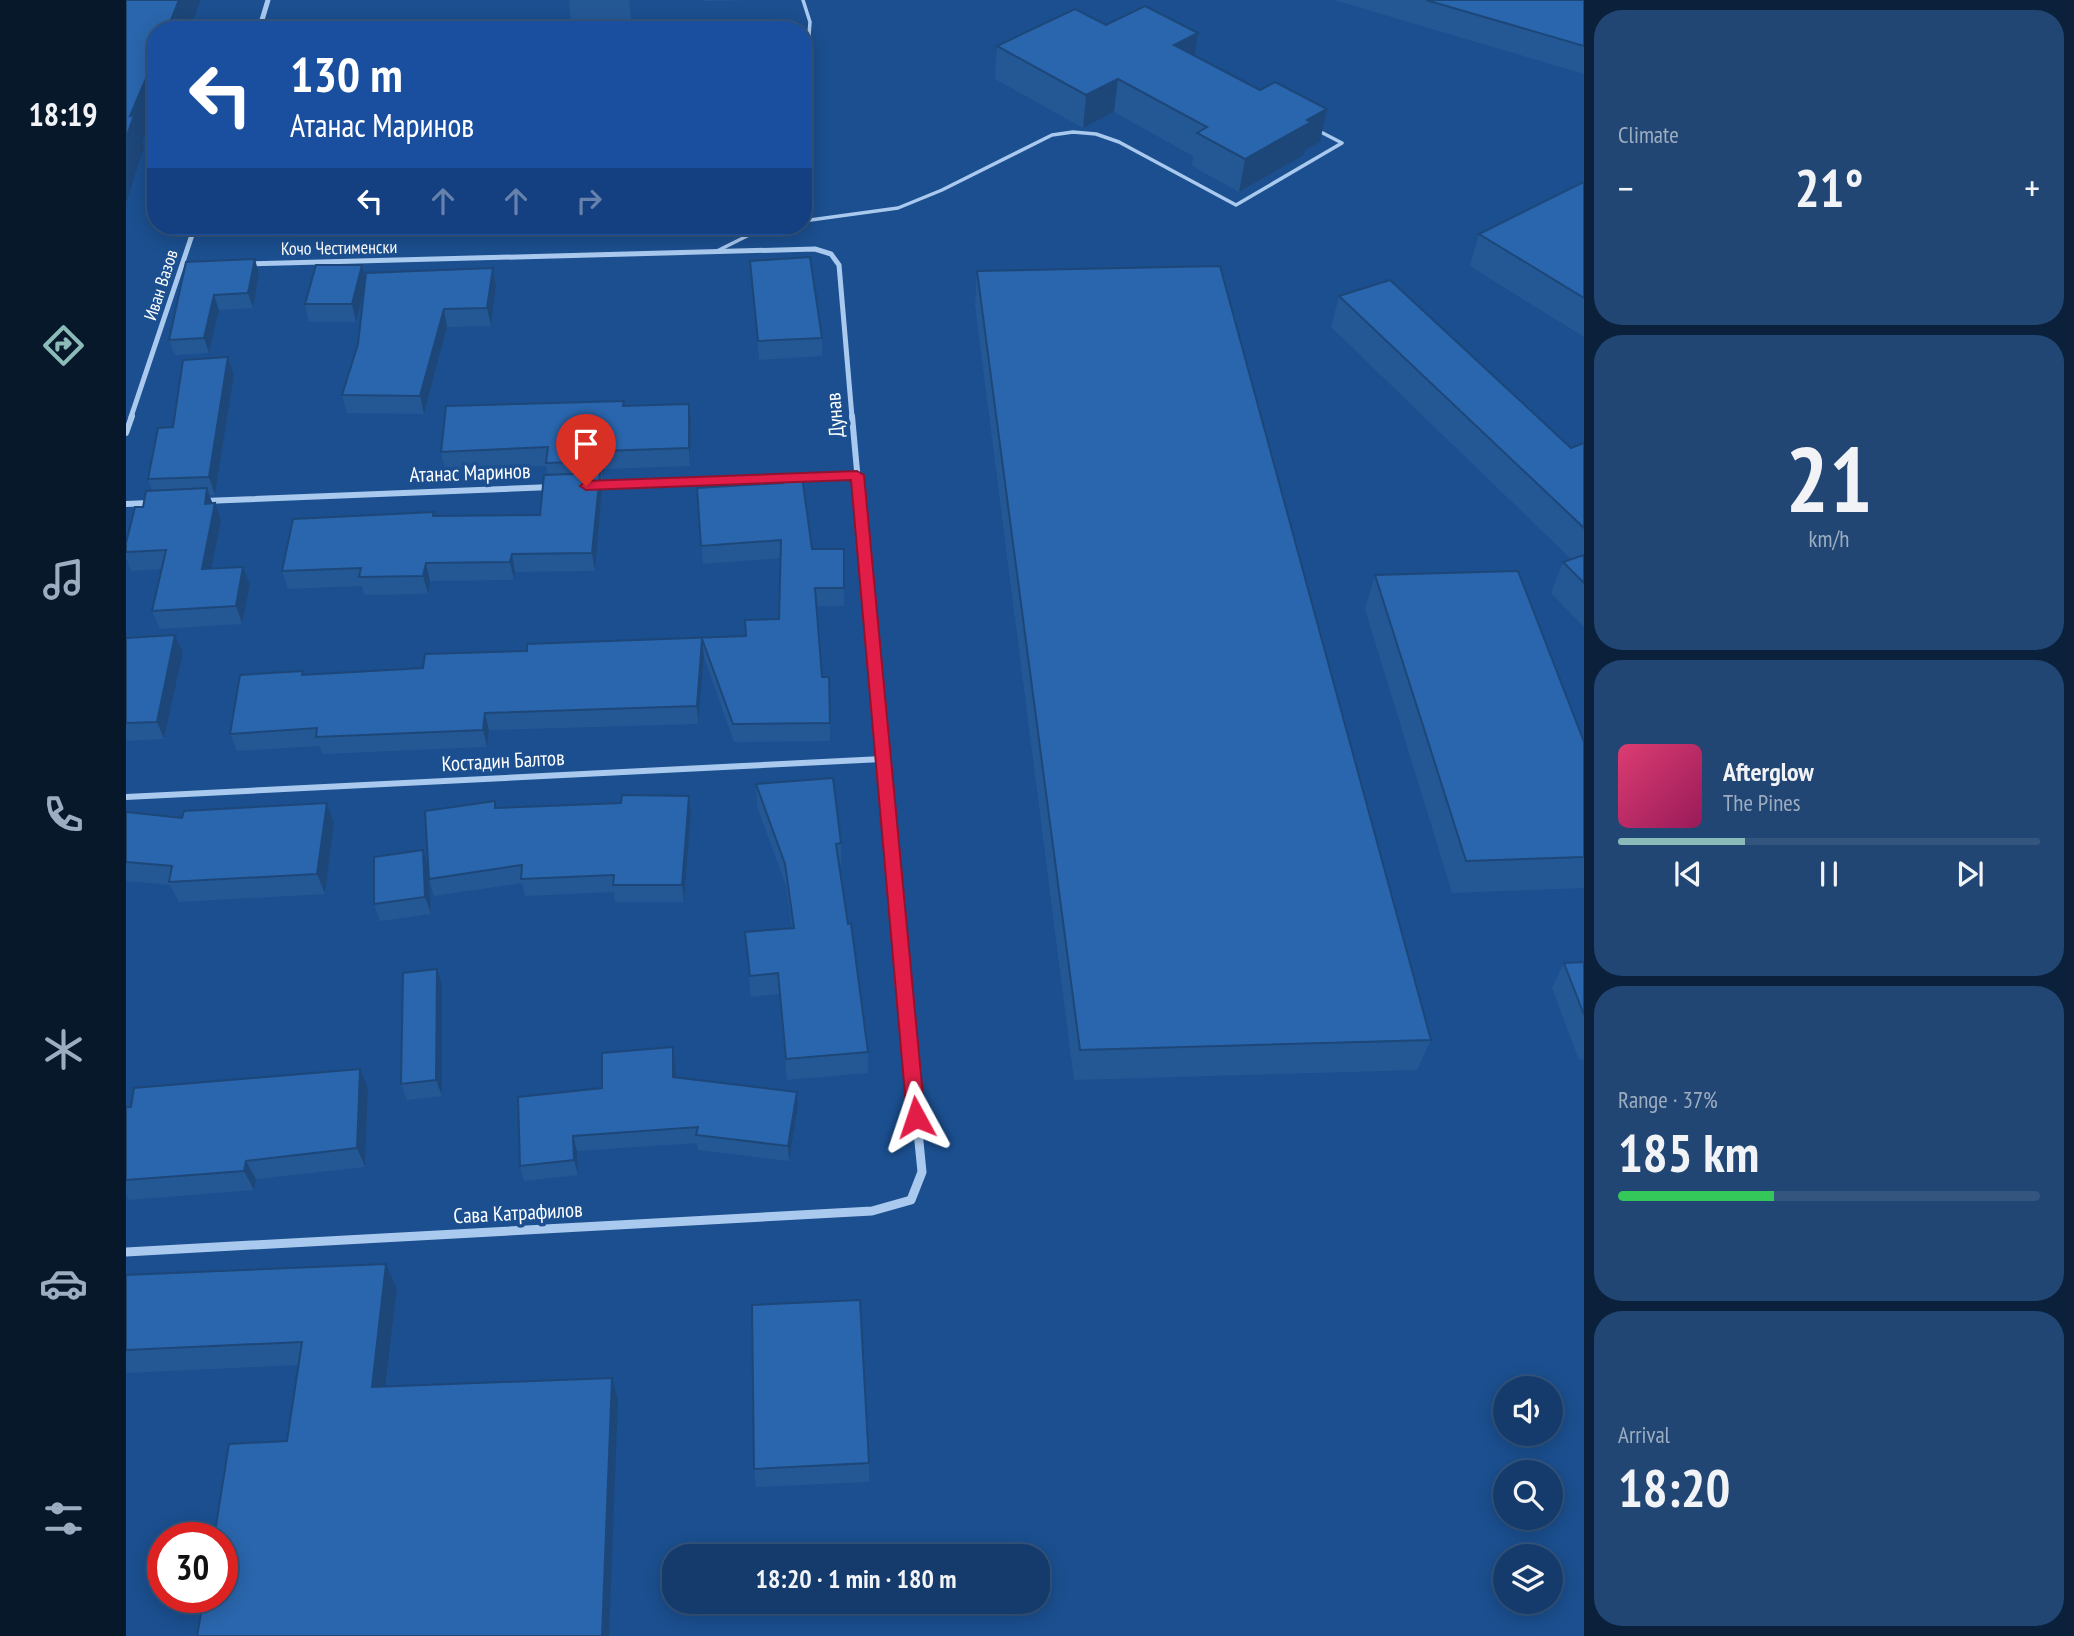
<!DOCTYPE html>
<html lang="en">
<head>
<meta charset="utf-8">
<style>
  body { margin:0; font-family:"PT Sans Narrow",sans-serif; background:#214673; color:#f1f3f6; height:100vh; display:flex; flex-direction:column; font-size:26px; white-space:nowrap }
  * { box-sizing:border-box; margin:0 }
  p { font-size:23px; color:#9dadc1 }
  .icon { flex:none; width:38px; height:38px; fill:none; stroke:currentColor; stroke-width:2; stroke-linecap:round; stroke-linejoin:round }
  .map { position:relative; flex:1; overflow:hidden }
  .side { display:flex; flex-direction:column; gap:10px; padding:10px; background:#0b203b; width:490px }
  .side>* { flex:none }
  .banner { position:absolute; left:21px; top:21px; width:665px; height:214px; border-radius:28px; box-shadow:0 4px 18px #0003,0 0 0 2px #33557e; background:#1a4fa0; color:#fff; overflow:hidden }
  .tools { position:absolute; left:1367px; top:1376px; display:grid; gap:14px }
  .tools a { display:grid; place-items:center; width:70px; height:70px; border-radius:50%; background:#143b6b; box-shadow:0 4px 18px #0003,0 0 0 2px #33557e; font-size:35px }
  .speed { position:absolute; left:21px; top:1522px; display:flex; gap:14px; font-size:35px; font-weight:700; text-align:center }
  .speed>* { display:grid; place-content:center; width:91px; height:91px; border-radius:50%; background:#143b6b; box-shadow:0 4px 18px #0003,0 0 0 2px #33557e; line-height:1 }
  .speed .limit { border:10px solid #d22; background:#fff; color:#111 }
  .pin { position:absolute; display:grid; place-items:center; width:60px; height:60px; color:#fff; margin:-72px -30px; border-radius:50% 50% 50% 0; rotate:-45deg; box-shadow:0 0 7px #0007 }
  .pin .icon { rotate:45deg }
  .me { position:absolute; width:77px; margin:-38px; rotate:355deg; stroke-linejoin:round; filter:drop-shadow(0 0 5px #0008) }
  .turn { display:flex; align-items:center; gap:24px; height:147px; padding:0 28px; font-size:32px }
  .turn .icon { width:91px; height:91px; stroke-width:2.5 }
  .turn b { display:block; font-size:49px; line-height:60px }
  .lanes { display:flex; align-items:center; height:66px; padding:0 28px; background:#0003; justify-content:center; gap:35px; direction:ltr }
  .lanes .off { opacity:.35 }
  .big { font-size:52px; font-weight:600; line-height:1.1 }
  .side .widget { flex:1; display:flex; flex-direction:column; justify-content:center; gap:10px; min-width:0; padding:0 24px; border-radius:28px; background:#214673 }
  .side .dial { align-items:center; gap:0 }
  .dial b { font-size:91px; line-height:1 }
  .song { display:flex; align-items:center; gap:21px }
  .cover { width:84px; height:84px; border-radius:10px; background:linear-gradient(135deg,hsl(340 70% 55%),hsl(330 70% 35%)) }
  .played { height:7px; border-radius:4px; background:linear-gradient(90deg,#8bbbb9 30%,#33557e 30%) }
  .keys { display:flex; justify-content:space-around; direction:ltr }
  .heat { display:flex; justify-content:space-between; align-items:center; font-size:38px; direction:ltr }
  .charge { height:10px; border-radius:5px; background:linear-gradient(90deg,#34c759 37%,#33557e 0) }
  .trip { position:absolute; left:536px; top:1544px; width:388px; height:70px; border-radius:28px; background:#143b6b; box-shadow:0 4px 18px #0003,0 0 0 2px #33557e; font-weight:600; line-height:70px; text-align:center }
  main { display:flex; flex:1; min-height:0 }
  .menu { display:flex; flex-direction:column; width:126px; justify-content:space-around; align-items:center; background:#08182b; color:#9dadc1 }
  .menu .icon { width:49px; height:49px }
  .menu .current { color:#8bbbb9 }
  .menu b { font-size:32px; color:#f1f3f6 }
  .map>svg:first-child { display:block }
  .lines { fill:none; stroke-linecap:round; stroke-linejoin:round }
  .lane { stroke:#a9c9ee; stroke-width:3.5 }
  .street-far2 { stroke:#a9c9ee; stroke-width:5 }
  .street-far1 { stroke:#a9c9ee; stroke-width:6 }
  .street { stroke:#a9c9ee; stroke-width:9 }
  .wall { fill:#245895 }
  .shaded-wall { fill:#1d4779 }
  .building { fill:#2a66ad; stroke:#1d4779; stroke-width:2 }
  .route { fill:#e11d48; stroke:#92132f; stroke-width:2 }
  .labels { text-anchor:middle; stroke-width:7; stroke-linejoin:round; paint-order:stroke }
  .far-street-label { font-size:18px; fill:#fff; stroke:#1b4f8f }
  .street-label { font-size:21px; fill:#fff; stroke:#1b4f8f }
</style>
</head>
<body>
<main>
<nav class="menu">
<b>18:19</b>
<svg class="icon current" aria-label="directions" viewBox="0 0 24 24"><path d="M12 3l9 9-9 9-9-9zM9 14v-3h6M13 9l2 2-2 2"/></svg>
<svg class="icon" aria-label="music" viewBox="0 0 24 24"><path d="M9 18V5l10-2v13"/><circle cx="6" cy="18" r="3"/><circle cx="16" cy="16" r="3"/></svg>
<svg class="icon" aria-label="phone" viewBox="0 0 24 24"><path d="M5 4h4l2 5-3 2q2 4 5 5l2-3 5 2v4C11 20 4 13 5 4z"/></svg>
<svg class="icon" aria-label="climate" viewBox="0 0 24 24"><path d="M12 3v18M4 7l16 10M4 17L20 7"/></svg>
<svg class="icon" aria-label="car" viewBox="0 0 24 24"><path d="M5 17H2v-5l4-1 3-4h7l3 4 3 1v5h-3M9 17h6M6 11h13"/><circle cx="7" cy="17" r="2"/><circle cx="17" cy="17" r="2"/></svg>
<svg class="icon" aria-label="filters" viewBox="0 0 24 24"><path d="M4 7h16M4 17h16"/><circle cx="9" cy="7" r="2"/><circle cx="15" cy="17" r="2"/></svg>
</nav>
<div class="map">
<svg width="1458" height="1636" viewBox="0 0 1458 1636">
  <rect width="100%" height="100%" fill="#1b4f8f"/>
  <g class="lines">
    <g class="lane">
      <path d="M677 0 684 22 683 35 677 36"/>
      <path d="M677 221 772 208 816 190 926 135 947 132 970 134 993 142 1110 205 1216 143 1191 130"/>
      <path d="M589 252 637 228 649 226"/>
    </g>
    <g class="street-far2">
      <path d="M133 30 142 0"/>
      <path d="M123 264 689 249 705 254 713 265 726 417"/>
      <path d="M5 417 69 226"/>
    </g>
    <g class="street-far1">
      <path d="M726 416 775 952"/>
      <path d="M0 433 6 416"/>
      <path d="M466 486 731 475"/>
      <path d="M78 501 426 487"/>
      <path d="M0 504 24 503"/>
      <path d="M0 797 756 759"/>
    </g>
    <path class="street" d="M0 1252 746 1211 785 1200 796 1172 774 950"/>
  </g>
  <g class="wall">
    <path d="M443 0H503L505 19 445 23Z"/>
    <path d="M578 0H633L578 1Z"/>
    <path d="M1208 0H1458V74Z"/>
    <path d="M980 25 1068 56 1194 142 1179 150 1178 155 1113 192 1066 166 1067 156 988 112 957 128 869 79 871 46Z"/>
    <path d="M1458 182V337L1344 266 1353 234Z"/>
    <path d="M624 261 696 338V356L633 360Z"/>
    <path d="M60 262 133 274 127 308 93 310 83 353 49 355 43 340Z"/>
    <path d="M367 268 370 286 365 326 321 327 298 414 221 413 216 395 232 344 237 295 230 322H183L179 304 239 278Z"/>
    <path d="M851 271 1305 1040 1291 1070 948 1080 849 305Z"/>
    <path d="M1213 296 1445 448 1458 443V627L1425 593 1437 562 1445 559 1205 327Z"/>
    <path d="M102 357 108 375 89 495H83L95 521 86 568 117 567 124 585 116 624 34 629 26 611 36 569 5 571 0 558V543L26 490 22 479 47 427Z"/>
    <path d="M498 401V406L565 422 564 466 478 469 477 479H475L476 491 469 571 389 572 388 580 304 581 302 594 238 595 236 586 162 589 156 571 308 512 309 516 414 515 422 475 420 466 319 470 315 452Z"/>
    <path d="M571 488 686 549H718V606H691L696 677H703L704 741 608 742 578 657 572 724 363 730 361 747 196 754 194 746 111 751 104 734 178 675 297 668 401 651 620 636 653 619 654 558 577 564Z"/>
    <path d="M1249 575 1458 742V888L1326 893 1239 609Z"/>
    <path d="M0 638 57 653 38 739 0 741Z"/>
    <path d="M630 784 715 843V865L713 866 742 1052V1073L661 1080 653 994 625 997 619 932 666 928 660 886 631 806Z"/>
    <path d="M563 796 565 813 558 902H489L488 892 399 896 396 883 308 896 303 879 370 808 495 803Z"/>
    <path d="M201 803 208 823 199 894 53 902 44 885 0 881V812L56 818Z"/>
    <path d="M297 850 302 867 305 914 254 921 248 904Z"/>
    <path d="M1458 962V1059L1453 1060 1426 988 1438 963Z"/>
    <path d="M316 986V1096L281 1100 275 1084Z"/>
    <path d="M549 1063V1077L672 1107 663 1161 572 1150 571 1143 451 1151 452 1175 398 1181 394 1166 476 1088Z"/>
    <path d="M242 1088 239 1167 130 1179 128 1190 3 1200 0 1195V1107Z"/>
    <path d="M260 1264 271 1288 260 1387 492 1400 161 1441 172 1365 0 1373V1275Z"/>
    <path d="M743 1463V1482L630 1487 628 1469Z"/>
  </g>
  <g class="shaded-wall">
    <path d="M53 0H75L63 30H41Z"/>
    <path d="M1072 33 1067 66 1048 45Z"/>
    <path d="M30 55V109L16 141 18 147 0 203V139L4 116Z"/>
    <path d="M992 79 988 112 957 128 960 95Z"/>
    <path d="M1201 109 1194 142 1179 150 1178 155 1113 192 1119 159Z"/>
    <path d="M129 259 133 274 127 308 122 293Z"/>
    <path d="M236 265 240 283 230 322 226 304Z"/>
    <path d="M367 268 370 286 365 326 361 308Z"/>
    <path d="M88 295 93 310 83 353 78 338Z"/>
    <path d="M318 309 321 327 298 414 294 396Z"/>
    <path d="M102 357 108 375 89 495 83 477Z"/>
    <path d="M563 404 565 422 564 466 563 448Z"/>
    <path d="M476 451 478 469 477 479 475 461Z"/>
    <path d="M474 473 476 491 469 571 466 553Z"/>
    <path d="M81 488 87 506 79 504Z"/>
    <path d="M89 503 95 521 82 587 76 569Z"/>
    <path d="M386 554 389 572 388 580 384 562Z"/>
    <path d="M300 563 304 581 302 594 297 576Z"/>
    <path d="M117 567 124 585 116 624 110 606Z"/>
    <path d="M49 635 57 653 38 739 31 722Z"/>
    <path d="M576 639 578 657 572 724 571 706Z"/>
    <path d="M359 713 363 730 361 747 357 730Z"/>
    <path d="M563 796 565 813 558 902 556 885Z"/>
    <path d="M201 803 208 823 199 894 191 874Z"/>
    <path d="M297 850 302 867 305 914 299 897Z"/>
    <path d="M311 969 316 986V1096L310 1080Z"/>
    <path d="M547 1047 549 1063 550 1093 547 1077Z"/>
    <path d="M234 1069 242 1088 239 1167 231 1148Z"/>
    <path d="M671 1092 672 1107 663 1161 662 1146Z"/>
    <path d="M447 1136 451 1151 452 1175 448 1160Z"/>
    <path d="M120 1161 130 1179 128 1190 118 1171Z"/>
    <path d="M260 1264 271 1288 257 1409 246 1387Z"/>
    <path d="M486 1378 492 1400 483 1636H476Z"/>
  </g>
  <g class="building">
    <path d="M0 0H53L41 30H30V55L4 116 8 115 0 139Z"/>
    <path d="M1300 0H1458V46Z"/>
    <path d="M1019 6 1072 33 1048 45 1134 90 1149 82 1201 109 1181 120 1185 122 1119 159 1071 133 1081 127 992 79 960 95 871 46 949 9 980 25Z"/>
    <path d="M1458 182V298L1353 234Z"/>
    <path d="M684 257 696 338 632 341 624 261Z"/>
    <path d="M129 259 122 293 88 295 78 338 43 340 60 262Z"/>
    <path d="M190 265H236L226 304H179Z"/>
    <path d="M1094 266 1305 1040 954 1050 851 271Z"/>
    <path d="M367 268 361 308 318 309 294 396 216 395 232 344 240 273Z"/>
    <path d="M1264 280 1445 448 1458 443V528L1213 296Z"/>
    <path d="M102 357 83 477 22 479 32 428 47 427 57 360Z"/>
    <path d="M498 401 497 406 563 404V448L476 451 475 461 420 463 422 447 315 452 320 406Z"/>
    <path d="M474 473 466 553 386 554 384 562 300 563 297 576 233 577 235 568 156 571 167 519 308 512 307 516 414 515 418 475Z"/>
    <path d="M676 476 686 549H718V588H689L696 677H703L704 723 607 724 576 639 571 706 359 713 357 730 190 737 191 728 104 734 114 675 177 671 176 675 297 668 299 654 401 651V644L620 636 619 620 653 619 655 540 575 546 571 488 657 483V477Z"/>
    <path d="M81 488 79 504 89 503 76 569 117 567 110 606 26 611 40 550 0 552V543L9 507H17L20 491Z"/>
    <path d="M1458 555V583L1437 562Z"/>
    <path d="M1392 571 1458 742V857L1340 861 1249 575Z"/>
    <path d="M49 635 31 722 0 723V638Z"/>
    <path d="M707 778 715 843 710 844 722 924 725 923 742 1052 660 1059 652 973 624 976 619 932 668 928 659 864 630 784Z"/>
    <path d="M496 795 563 796 556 885H487L488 875 395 879 396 865 303 879 299 811 369 801V808L495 803Z"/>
    <path d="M201 803 191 874 43 882 46 866 0 862V812L56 818 58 811Z"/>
    <path d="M297 850 299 897 248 904V857Z"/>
    <path d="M1458 962V1015L1438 963Z"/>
    <path d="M311 969 310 1080 275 1084 277 973Z"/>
    <path d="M547 1047V1077L671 1092 662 1146 570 1135 572 1127 447 1136 448 1160 394 1166 392 1097 476 1088V1053Z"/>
    <path d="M234 1069 231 1148 120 1161 118 1171 0 1180V1107H5L8 1088Z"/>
    <path d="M260 1264 246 1387 486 1378 476 1636H71L78 1598H96V1538H88L103 1444 161 1441 176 1342 0 1350V1275Z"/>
    <path d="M734 1300 743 1463 628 1469 626 1305Z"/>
  </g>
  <path class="route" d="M731 471 738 475 799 1117 797 1123 790 1125 784 1123 781 1117 725 480 460 490 454 486 460 481Z"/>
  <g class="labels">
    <g class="far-street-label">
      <text transform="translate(213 248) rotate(-1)" y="6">Кочо Честименски</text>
      <text transform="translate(35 285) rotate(-72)" y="6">Иван Вазов</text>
    </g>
    <g class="street-label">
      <text transform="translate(709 415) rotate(-95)" y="7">Дунав</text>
      <text transform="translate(344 473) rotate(-2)" y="7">Атанас Маринов</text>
      <text transform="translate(377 761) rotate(-3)" y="7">Костадин Балтов</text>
      <text transform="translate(392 1213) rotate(-3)" y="7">Сава Катрафилов</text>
    </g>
  </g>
</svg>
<div class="tools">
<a><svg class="icon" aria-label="sound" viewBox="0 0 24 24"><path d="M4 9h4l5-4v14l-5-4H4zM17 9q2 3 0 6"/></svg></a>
<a><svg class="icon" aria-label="search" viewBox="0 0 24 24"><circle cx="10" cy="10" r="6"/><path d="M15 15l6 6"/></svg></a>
<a><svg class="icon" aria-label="layers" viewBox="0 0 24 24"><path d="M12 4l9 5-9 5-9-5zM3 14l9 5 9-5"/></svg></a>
</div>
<div class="speed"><div class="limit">30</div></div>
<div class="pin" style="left:460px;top:486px;background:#d93025"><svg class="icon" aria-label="arrive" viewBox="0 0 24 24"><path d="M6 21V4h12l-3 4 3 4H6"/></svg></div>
<svg class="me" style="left:790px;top:1117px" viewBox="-20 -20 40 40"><path d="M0-17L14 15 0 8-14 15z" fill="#e11d48" stroke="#fff" stroke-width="4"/></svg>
<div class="trip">18:20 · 1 min · 180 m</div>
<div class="banner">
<div class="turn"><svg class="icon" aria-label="left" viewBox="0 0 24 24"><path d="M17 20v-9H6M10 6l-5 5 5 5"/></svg><div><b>130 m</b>Атанас Маринов</div></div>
<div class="lanes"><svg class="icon" aria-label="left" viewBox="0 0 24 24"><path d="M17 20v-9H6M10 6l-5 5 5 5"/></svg><svg class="icon off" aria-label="ahead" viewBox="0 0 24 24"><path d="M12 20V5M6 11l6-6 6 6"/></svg><svg class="icon off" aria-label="ahead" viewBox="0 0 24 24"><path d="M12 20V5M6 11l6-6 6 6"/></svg><svg class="icon off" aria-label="right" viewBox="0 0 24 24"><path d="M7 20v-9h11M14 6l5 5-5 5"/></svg></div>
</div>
</div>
<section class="side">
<div class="widget"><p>Climate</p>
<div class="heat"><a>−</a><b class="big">21°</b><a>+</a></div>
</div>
<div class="widget dial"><b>21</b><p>km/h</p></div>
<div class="widget">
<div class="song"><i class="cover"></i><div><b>Afterglow</b><p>The Pines</p></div></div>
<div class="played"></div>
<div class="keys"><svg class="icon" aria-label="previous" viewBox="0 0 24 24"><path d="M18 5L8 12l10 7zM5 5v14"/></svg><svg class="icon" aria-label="pause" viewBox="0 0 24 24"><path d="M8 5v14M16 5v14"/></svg><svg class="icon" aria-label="next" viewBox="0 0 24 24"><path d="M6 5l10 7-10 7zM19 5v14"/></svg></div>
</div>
<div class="widget"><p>Range · 37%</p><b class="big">185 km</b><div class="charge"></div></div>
<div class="widget"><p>Arrival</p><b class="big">18:20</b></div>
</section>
</main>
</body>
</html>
